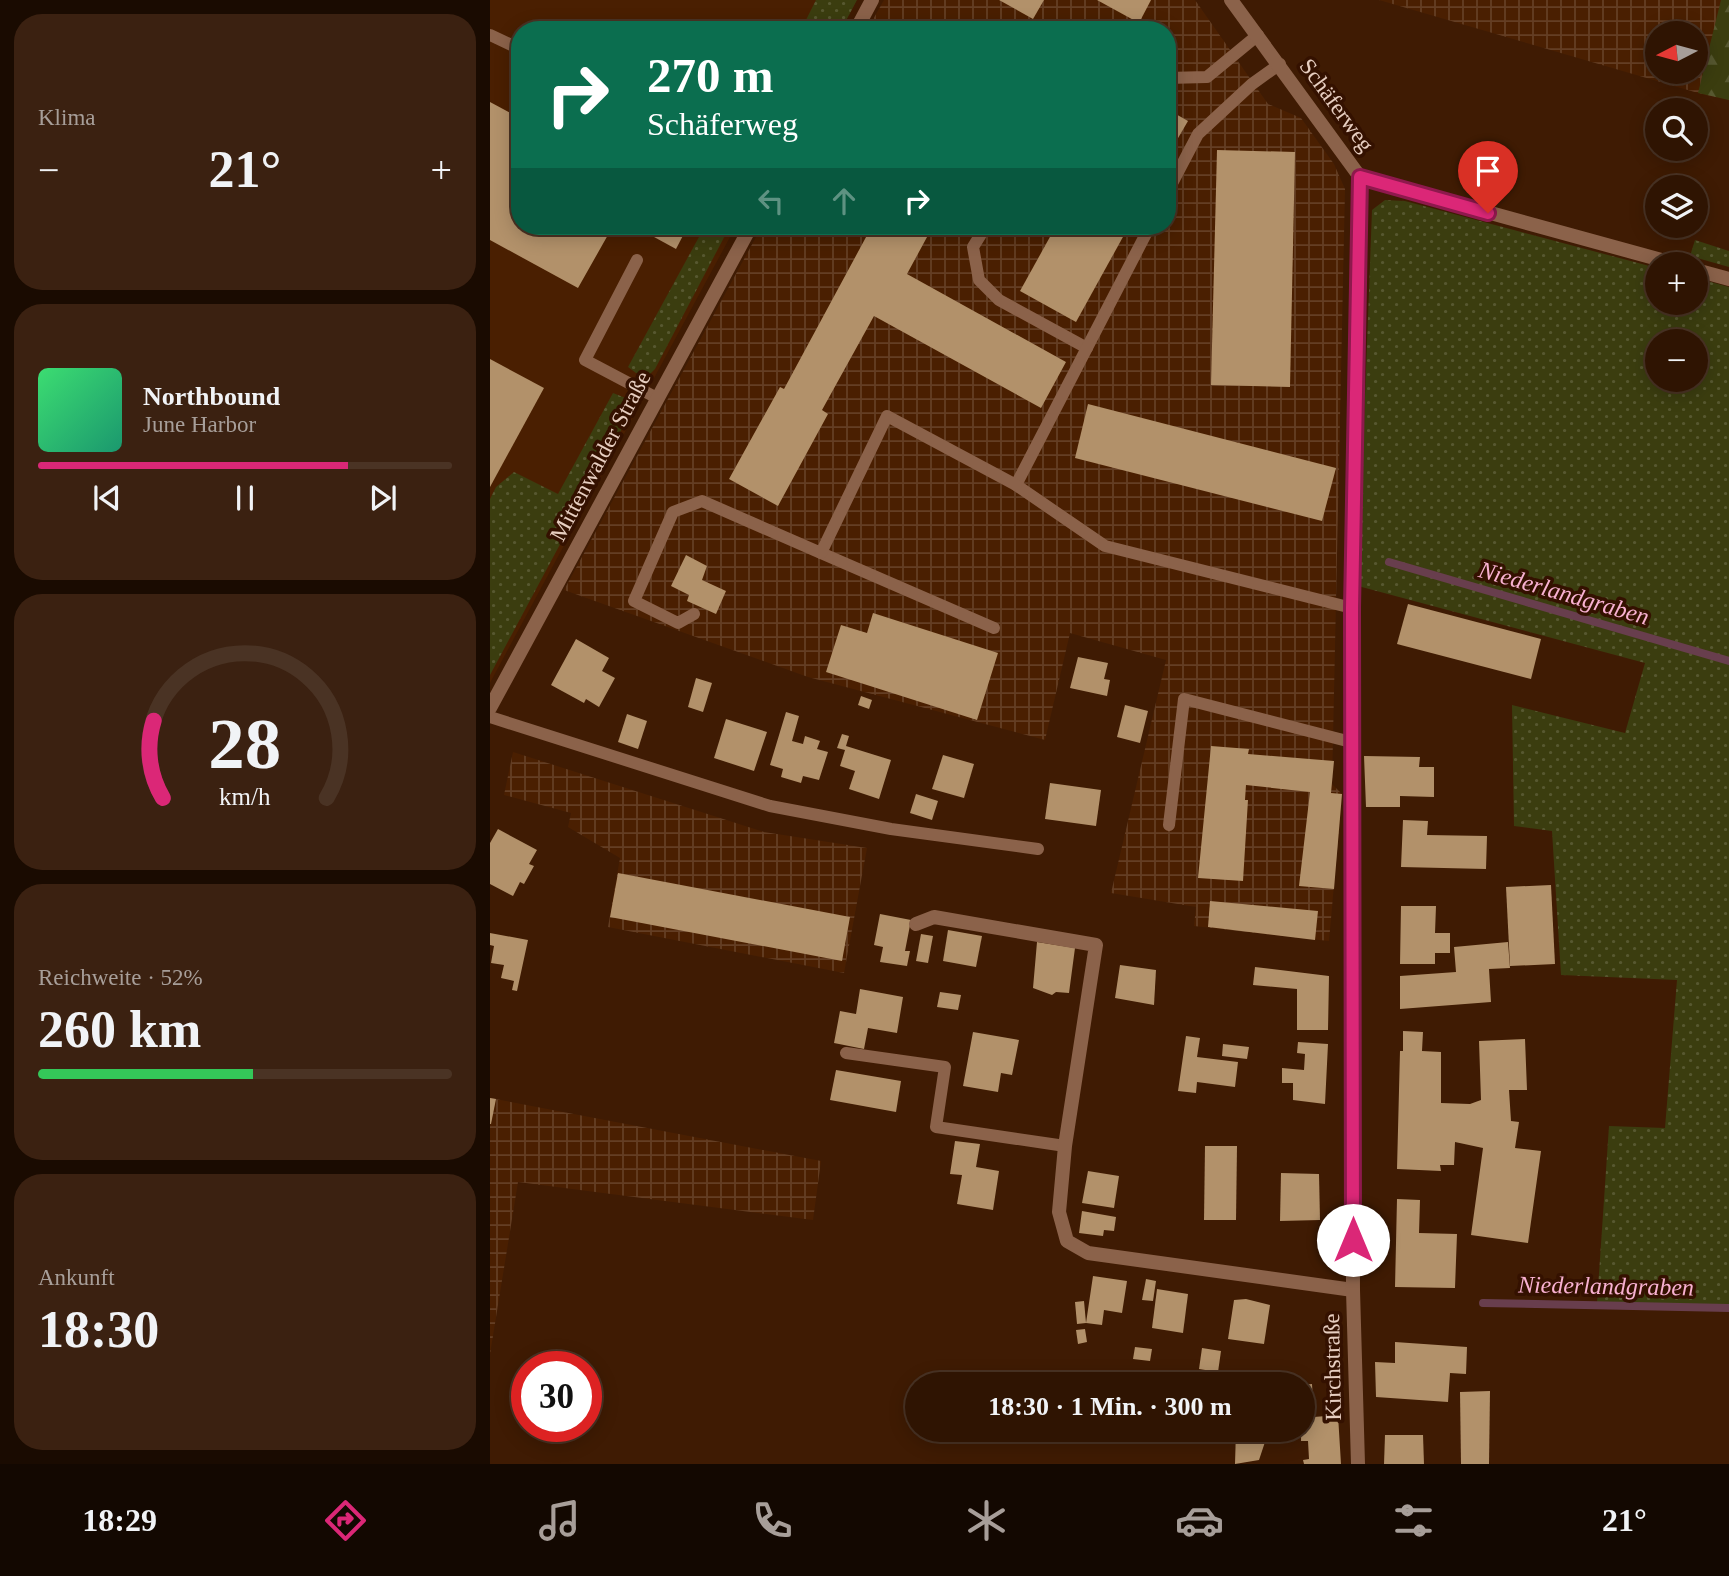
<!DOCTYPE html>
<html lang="de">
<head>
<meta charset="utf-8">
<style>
  body { margin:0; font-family:"Times New Roman",serif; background:#3b2111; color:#f1f3f6; height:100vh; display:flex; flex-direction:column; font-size:26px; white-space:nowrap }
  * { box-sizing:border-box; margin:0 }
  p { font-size:23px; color:#a79e99 }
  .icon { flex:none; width:38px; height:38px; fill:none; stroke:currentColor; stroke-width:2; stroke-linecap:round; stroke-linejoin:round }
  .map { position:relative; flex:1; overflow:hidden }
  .sheet { display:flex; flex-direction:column; gap:14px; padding:14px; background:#1a0b01; width:490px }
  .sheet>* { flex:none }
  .top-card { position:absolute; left:21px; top:21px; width:665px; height:214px; border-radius:28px; box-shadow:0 4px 18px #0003,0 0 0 2px #4a3324; background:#0b6e4f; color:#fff; overflow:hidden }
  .needle { width:46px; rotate:264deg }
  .fabs { position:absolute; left:1155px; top:21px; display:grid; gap:14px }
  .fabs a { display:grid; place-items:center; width:63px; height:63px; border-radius:50%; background:#2f1402; box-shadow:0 4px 18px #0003,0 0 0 2px #4a3324; font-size:35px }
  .speed { position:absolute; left:21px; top:1351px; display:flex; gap:14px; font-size:35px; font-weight:700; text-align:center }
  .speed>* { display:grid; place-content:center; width:91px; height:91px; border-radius:50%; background:#2f1402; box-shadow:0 4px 18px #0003,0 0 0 2px #4a3324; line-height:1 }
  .speed .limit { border:10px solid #d22; background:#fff; color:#111 }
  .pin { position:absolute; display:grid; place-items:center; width:60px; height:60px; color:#fff; margin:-72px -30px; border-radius:50% 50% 50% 0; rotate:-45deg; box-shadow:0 0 7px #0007 }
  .pin .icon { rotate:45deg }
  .me { position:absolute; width:77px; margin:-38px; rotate:0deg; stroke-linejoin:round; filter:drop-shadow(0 0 5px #0008) }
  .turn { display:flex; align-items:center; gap:24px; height:147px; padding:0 21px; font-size:32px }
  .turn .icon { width:91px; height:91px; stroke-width:2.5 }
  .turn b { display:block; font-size:49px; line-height:60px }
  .lanes { display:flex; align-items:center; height:66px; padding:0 21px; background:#0003; justify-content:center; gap:35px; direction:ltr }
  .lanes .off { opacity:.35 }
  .big { font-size:52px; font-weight:700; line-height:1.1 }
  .sheet .widget { flex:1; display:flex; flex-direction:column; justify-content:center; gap:10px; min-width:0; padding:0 24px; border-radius:28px; background:#3b2111 }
  .sheet .dial { align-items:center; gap:0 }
  .dial svg { height:182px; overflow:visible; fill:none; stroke:#4a3324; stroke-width:7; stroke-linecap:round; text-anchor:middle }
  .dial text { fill:#f1f3f6; stroke:none }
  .song { display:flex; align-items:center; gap:21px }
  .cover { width:84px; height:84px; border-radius:10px; background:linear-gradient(135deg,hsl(140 70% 55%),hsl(160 70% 35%)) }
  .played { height:7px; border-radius:4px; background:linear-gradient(90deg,#db2777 75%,#4a3324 75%) }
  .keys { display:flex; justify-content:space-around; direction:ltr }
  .heat { display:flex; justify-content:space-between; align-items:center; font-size:38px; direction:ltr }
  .charge { height:10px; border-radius:5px; background:linear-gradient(90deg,#34c759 52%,#4a3324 0) }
  .trip { position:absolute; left:415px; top:1372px; width:410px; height:70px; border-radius:35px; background:#2f1402; box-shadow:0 4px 18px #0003,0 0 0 2px #4a3324; font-weight:700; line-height:70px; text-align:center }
  .menu { display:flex; height:112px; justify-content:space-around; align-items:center; background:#130801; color:#a79e99 }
  .menu .icon { width:49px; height:49px }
  .menu .selected { color:#db2777 }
  .menu b { font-size:32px; color:#f1f3f6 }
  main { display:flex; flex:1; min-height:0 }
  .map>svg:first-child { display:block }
  .built { fill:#4a1f01 }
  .industrial { fill:url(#industrial-grid); fill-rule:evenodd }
  .grass { fill:url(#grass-dots); fill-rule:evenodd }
  .forest { fill:url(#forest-firs) }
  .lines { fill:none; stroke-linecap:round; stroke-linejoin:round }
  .stream { stroke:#683e4d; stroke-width:8 }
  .building { fill:#b2916a }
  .service { stroke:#8b624a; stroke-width:12 }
  .minor { stroke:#8b624a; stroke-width:14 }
  .tertiary { stroke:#8b624a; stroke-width:14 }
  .route-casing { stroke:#8e194d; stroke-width:18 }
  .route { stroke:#db2777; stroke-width:12 }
  .labels { text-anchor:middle; stroke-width:7; stroke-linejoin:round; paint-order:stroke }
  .street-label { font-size:23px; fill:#e7cec0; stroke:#341100 }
  .water-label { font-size:24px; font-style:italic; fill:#f8b1d1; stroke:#341100 }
</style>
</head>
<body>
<main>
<section class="sheet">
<div class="widget"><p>Klima</p>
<div class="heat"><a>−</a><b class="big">21°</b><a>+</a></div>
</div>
<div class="widget">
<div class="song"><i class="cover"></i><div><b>Northbound</b><p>June Harbor</p></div></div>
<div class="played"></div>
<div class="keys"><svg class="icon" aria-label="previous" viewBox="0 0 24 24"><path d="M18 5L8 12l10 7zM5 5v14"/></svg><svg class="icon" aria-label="pause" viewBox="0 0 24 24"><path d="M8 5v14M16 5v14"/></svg><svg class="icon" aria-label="next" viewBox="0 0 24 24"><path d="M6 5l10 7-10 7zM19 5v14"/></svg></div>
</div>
<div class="widget dial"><svg viewBox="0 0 100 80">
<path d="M14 69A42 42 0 1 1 86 69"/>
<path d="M14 69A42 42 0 0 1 10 35" stroke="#db2777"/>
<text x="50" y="56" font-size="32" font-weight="700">28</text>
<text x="50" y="72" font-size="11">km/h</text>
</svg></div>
<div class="widget"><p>Reichweite · 52%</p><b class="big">260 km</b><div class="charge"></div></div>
<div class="widget"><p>Ankunft</p><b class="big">18:30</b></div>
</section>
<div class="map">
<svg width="1239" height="1464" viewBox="0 0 1239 1464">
  <defs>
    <pattern id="industrial-grid" width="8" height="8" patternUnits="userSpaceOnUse" patternTransform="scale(1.75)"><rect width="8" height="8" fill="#4a1f01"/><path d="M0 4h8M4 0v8" fill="none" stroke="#643e24"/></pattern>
    <pattern id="grass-dots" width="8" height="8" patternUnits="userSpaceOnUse" patternTransform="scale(1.75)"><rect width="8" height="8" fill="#3b3d0f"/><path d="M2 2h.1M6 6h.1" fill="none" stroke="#575830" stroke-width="1.8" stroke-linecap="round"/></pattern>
    <pattern id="forest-firs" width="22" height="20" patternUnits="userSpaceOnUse" patternTransform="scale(1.75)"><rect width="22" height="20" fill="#3b3d0f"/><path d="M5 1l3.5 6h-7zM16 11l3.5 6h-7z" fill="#575830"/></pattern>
  </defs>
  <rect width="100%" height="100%" fill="#3f1b03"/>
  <path class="built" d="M0 0H367L351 30H30V226H246L0 683Z"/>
  <g class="industrial">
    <path d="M394 0H705L778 104 811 118 844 164 855 189 842 784 852 794 839 941 704 926 706 907 621 893 676 660 580 633 555 740 318 677 74 590 272 226H677V30H377Z"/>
    <path d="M889 0H1239V100L1208 93ZM1167 33H1206V72H1167Z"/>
    <path d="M23 752 274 832 377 848 354 973 118 927 130 858 78 827 81 813 14 795Z"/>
    <path d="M0 1098 331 1161 323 1220 28 1182 0 1354Z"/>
  </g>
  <g class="grass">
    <path d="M326 0H367L351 30H311Z"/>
    <path d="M895 200 915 201 1167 268V303H1206V278L1239 287V1307L1107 1303 1119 1126 1175 1128 1187 980 1071 975 1062 831 1024 826 1022 705 1135 733 1155 663 868 586 882 210ZM1167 341H1206V380H1167Z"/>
    <path d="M215 226H240L165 369 160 374 146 373 138 367Z"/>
    <path d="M1205 240 1239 251V267L1200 256Z"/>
    <path d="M123 393 138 399 143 408 0 675V499L6 487 24 472 68 494Z"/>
  </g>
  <path class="forest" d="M1231 0H1239V100L1208 93Z"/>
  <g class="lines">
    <g class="stream">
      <path d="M899 562 1239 661"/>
      <path d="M993 1303 1239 1308"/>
    </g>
  </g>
  <g class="building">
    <path d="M509 0H554L543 19Z"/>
    <path d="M607 0H661L649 23Z"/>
    <path d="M0 102 30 118V226H123L88 288 0 240Z"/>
    <path d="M677 109 698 121 677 157Z"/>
    <path d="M727 150 805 152 800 387 721 385Z"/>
    <path d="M144 226H198L186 249Z"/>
    <path d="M382 226H443L417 274 576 362 551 408 384 316 332 410 338 414 288 506 239 479 290 387 294 389Z"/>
    <path d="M566 226H639L586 322 530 291Z"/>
    <path d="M0 359 54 388 0 487Z"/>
    <path d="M598 404 846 468 832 521 585 458Z"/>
    <path d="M196 555 217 566 212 580 236 591 226 614 197 601 199 595 181 586Z"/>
    <path d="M918 604 1051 639 1041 679 907 644Z"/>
    <path d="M383 613 508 653 487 720 336 672 351 625 377 633Z"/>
    <path d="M86 639 119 658 112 671 125 678 109 707 96 699 94 703 61 685Z"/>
    <path d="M588 657 618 663 614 679 620 680 617 696 580 688Z"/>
    <path d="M206 678 222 683 213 712 198 707Z"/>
    <path d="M371 696 382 700 379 709 368 705Z"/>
    <path d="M635 705 658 711 650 743 627 737Z"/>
    <path d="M296 712 309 716 302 741 313 744 315 736 330 741 327 749 338 752 329 780 313 776 311 783 291 777 293 769 280 765Z"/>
    <path d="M137 714 157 721 148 749 128 742Z"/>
    <path d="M236 719 277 732 264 771 224 758Z"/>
    <path d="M352 734 359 736 356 746 401 760 389 799 359 789 365 771 350 766 355 750 347 748Z"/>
    <path d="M721 746 759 749 758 754 844 761 841 793 852 794 844 889 809 886 820 792 756 785 755 800H758L753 881 708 878Z"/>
    <path d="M453 755 484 764 474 798 442 789Z"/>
    <path d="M874 756 930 757 929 767H944V797L910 796V807H876Z"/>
    <path d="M560 783 611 790 606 826 555 819Z"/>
    <path d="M426 794 448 801 442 820 420 813Z"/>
    <path d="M913 820 938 821 937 835 997 836 996 869 911 867Z"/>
    <path d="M8 829 47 850 39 864 44 866 34 884 30 882 23 896 0 884V843Z"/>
    <path d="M128 873 360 917 352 961 120 917Z"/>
    <path d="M1061 885 1065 964 1020 966 1016 887Z"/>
    <path d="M720 901 828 911 825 940 718 927Z"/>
    <path d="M911 906H946L945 933H960V953H945V964H910Z"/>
    <path d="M390 914 421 920 415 951H420L417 966 390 962 393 947 384 945Z"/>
    <path d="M458 930 492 936 486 967 453 961Z"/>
    <path d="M0 933 38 940 27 991 22 990 24 981 11 978 14 965 1 963 4 946 0 945Z"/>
    <path d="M431 934 443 936 438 963 426 961Z"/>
    <path d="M547 942 585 948 579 993 566 992 562 995 543 988Z"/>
    <path d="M1018 942 1020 968 999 969 1001 1002 910 1009V976L966 972 964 947Z"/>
    <path d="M630 965 666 970 664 1005 625 998Z"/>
    <path d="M765 967 839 976 838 1030H807V989L763 985Z"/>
    <path d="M370 989 413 997 407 1033 378 1028 374 1049 344 1043 350 1011 366 1014Z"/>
    <path d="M450 992 471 995 468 1010 447 1007Z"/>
    <path d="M913 1031 933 1032 932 1051 951 1052V1103L980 1104 991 1100 989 1041 1035 1039 1037 1090H1019L1021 1121 1029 1122 1025 1148 1051 1151 1038 1243 981 1235 993 1148 965 1142 964 1165H950L951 1171 907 1169 910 1051H913Z"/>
    <path d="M483 1032 529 1040 522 1075 511 1073 508 1092 473 1086Z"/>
    <path d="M696 1036 710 1038 707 1057 748 1062 745 1087 707 1082 706 1093 688 1091Z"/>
    <path d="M808 1042 838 1044 835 1104 803 1100V1083H792V1068L814 1070 815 1054 807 1053Z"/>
    <path d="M733 1044 759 1047 757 1059 732 1056Z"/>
    <path d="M346 1070 411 1081 406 1112 340 1100Z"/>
    <path d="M0 1098 6 1099 1 1124H0Z"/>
    <path d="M465 1141 490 1144 486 1167 509 1171 503 1210 467 1204 472 1175 460 1174Z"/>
    <path d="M715 1146H747L746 1220H714Z"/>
    <path d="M598 1171 629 1176 624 1208 592 1203Z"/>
    <path d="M791 1173 829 1174 830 1220 790 1221Z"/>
    <path d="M907 1199 930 1200 929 1233 967 1234 965 1288 905 1287Z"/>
    <path d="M592 1211 626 1217 624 1231 614 1230 613 1236 589 1233Z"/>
    <path d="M603 1276 637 1281 632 1313 614 1310 612 1325 596 1323Z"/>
    <path d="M656 1279 666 1281 663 1301 652 1300Z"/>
    <path d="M667 1289 698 1294 693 1333 662 1328Z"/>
    <path d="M756 1299 780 1305 774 1344 738 1339 744 1300Z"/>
    <path d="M594 1301 596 1323 587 1324 585 1302Z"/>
    <path d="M595 1329 597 1342 588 1344 586 1330Z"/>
    <path d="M905 1342 977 1347 976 1374 960 1373 958 1402 886 1397 885 1362 905 1363Z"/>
    <path d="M645 1347 662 1349 660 1361 643 1359Z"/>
    <path d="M712 1348 731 1351 728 1372 709 1369Z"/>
    <path d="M822 1384 824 1417 848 1415 851 1464H814L813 1460 819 1459 818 1441H811L812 1385Z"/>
    <path d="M1000 1391 999 1464H971L970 1392Z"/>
    <path d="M746 1430H779L769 1460 745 1464Z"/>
    <path d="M895 1435H933L934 1464H894Z"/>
  </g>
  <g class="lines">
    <g class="service">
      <path d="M0 35 30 49"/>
      <path d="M677 78 717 77 768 35"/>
      <path d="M677 193 708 134 762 84 790 64"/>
      <path d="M496 226 483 247 489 280 509 300 597 348"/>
      <path d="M660 226 526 485 615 546 862 608"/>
      <path d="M147 260 95 360 167 398"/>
      <path d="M331 553 504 628"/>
      <path d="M204 614 188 623 144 601 183 512 212 501 331 553 397 416 526 485"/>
      <path d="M0 717 280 806 401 829 548 849"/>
      <path d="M679 825 694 699 861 742"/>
      <path d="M356 1053 455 1067 446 1127 575 1146"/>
    </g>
    <g class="minor">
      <path d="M741 0 870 177 1186 264"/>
      <path d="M1206 270 1239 279"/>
      <path d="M426 924 444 917 606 945 575 1146 569 1212 577 1241 598 1253 863 1290"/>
      <path d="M868 1464 863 1290 861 742 870 177"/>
    </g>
    <g class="tertiary">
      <path d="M366 30 382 0"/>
      <path d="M0 708 261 226"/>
    </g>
  </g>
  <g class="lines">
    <defs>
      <path id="route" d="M863 1240 862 608 870 177 998 213"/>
    </defs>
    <use href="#route" class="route-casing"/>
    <use href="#route" class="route"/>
  </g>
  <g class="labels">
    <g class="street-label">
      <text transform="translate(847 105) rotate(54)" y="8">Schäferweg</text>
      <text transform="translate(110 456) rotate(-62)" y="8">Mittenwalder Straße</text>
      <text transform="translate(842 1367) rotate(-91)" y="8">Kirchstraße</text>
    </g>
    <g class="water-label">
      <text transform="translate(1074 593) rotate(16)" y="8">Niederlandgraben</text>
      <text transform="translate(1116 1286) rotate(1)" y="8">Niederlandgraben</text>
    </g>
  </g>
</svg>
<div class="fabs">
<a><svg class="needle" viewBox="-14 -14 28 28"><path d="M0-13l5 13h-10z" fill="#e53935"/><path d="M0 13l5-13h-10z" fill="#a79e99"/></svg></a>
<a><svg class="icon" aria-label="search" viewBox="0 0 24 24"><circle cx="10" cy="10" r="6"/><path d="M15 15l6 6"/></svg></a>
<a><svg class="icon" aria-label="layers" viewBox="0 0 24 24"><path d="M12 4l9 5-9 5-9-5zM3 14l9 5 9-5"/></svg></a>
<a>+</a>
<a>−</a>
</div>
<div class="speed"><div class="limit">30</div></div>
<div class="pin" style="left:998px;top:213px;background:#d93025"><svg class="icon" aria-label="arrive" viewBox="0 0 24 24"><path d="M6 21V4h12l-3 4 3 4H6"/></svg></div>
<svg class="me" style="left:863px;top:1240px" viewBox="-20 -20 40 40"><circle r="19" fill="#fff"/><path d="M0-13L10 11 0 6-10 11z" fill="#db2777"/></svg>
<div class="trip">18:30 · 1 Min. · 300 m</div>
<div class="top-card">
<div class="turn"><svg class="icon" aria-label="right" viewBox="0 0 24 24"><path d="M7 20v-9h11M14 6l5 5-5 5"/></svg><div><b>270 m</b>Schäferweg</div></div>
<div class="lanes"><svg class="icon off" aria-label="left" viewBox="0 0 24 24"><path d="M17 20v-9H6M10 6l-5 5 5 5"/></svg><svg class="icon off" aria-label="ahead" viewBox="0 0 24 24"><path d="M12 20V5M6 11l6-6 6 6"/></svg><svg class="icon" aria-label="right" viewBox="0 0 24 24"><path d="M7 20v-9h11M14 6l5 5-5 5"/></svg></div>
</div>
</div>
</main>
<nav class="menu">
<b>18:29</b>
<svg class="icon selected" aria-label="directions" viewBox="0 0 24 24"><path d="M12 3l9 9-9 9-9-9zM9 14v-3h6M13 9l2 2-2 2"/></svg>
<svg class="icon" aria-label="music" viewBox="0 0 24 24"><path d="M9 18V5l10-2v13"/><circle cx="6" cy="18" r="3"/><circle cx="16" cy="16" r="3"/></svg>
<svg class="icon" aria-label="phone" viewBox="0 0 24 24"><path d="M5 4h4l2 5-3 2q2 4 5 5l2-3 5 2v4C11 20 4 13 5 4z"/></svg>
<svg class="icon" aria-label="climate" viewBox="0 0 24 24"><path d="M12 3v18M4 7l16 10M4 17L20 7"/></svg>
<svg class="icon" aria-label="car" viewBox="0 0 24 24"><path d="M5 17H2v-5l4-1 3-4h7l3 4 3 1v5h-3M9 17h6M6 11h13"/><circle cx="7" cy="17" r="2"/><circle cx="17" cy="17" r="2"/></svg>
<svg class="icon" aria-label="filters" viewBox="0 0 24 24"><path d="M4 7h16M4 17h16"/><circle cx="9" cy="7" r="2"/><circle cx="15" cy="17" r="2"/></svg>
<b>21°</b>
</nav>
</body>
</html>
